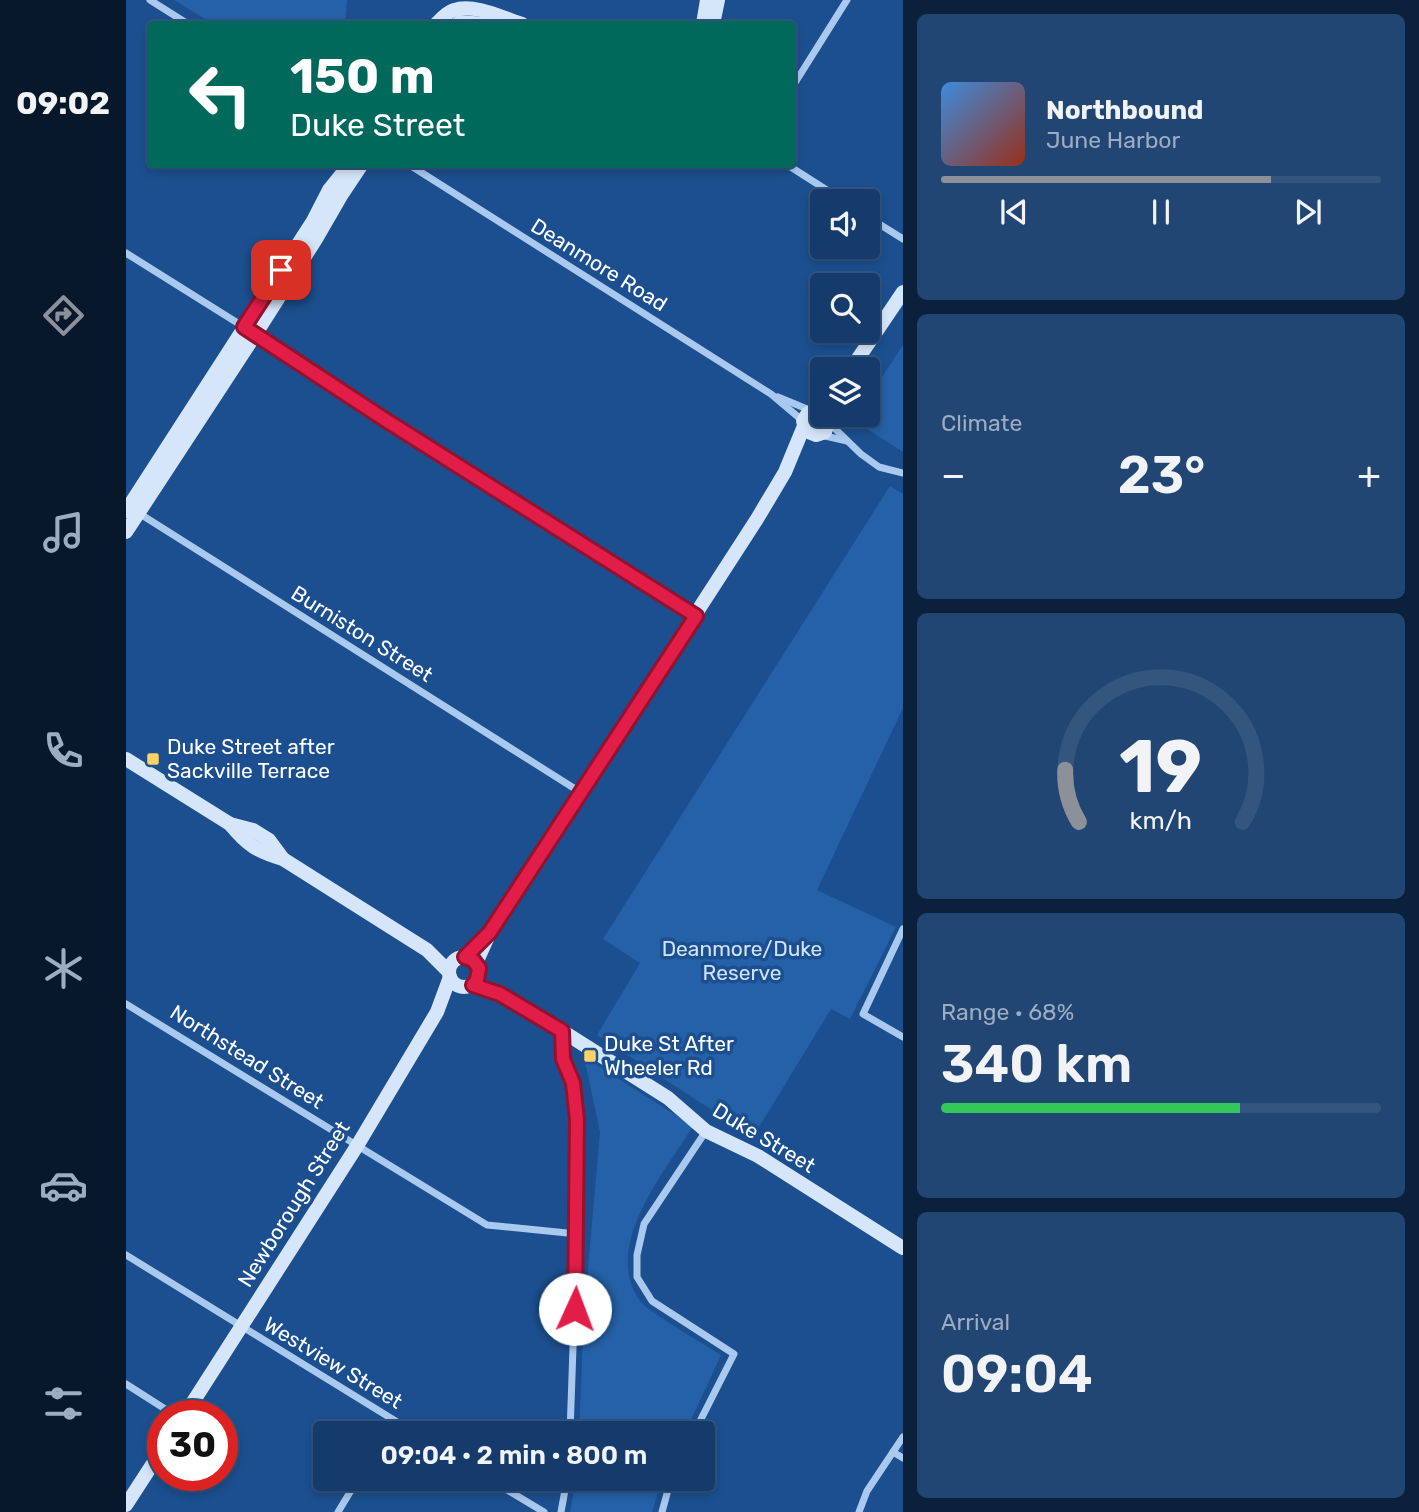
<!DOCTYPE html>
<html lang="en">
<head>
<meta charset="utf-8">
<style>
  body { margin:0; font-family:Rubik,sans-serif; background:#214673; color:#f1f3f6; height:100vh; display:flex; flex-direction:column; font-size:26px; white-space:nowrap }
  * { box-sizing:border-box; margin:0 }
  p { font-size:23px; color:#9dadc1 }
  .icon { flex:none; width:38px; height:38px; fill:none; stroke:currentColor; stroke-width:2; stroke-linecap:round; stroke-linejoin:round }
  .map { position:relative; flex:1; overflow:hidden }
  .side { display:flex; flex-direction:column; gap:14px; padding:14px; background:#0b203b; width:516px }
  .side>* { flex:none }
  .top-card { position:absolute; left:21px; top:21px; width:649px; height:147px; border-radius:7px; box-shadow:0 4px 10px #0003,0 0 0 2px #33557e; background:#00695c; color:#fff; overflow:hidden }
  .buttons { position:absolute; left:684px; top:189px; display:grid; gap:14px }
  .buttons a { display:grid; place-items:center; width:70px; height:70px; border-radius:7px; background:#143b6b; box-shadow:0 4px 10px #0003,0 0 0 2px #33557e; font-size:35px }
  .speed { position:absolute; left:21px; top:1400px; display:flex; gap:14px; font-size:35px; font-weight:700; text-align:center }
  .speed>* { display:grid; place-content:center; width:91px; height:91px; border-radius:50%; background:#143b6b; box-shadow:0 4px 10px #0003,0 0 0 2px #33557e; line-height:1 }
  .speed .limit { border:10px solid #d22; background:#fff; color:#111 }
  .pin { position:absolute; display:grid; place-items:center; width:60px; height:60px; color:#fff; margin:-30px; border-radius:14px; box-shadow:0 4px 10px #0006 }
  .me { position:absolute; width:77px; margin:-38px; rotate:2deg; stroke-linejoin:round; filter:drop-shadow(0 0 5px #0008) }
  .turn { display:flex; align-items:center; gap:24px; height:147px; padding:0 28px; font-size:32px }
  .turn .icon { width:91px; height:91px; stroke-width:2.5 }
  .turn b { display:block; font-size:49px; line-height:60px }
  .big { font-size:52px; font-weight:600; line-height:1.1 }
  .side .tile { flex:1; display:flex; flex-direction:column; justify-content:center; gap:10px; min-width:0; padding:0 24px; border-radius:10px; background:#214673 }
  .side .dial { align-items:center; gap:0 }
  .dial svg { height:182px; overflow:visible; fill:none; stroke:#33557e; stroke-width:7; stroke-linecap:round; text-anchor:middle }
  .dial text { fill:#f1f3f6; stroke:none }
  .song { display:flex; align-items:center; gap:21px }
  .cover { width:84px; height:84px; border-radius:10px; background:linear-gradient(135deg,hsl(210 70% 55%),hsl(10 70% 35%)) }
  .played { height:7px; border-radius:4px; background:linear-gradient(90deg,#8c9099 75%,#33557e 75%) }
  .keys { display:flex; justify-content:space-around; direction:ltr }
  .heat { display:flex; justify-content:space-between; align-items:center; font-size:38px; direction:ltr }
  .charge { height:10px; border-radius:5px; background:linear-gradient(90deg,#34c759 68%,#33557e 0) }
  .trip { position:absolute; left:187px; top:1421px; width:402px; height:70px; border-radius:7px; background:#143b6b; box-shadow:0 4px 10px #0003,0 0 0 2px #33557e; font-weight:600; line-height:70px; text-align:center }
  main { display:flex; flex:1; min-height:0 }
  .tab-bar { display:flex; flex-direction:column; width:126px; justify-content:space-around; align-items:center; background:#08182b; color:#9dadc1 }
  .tab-bar .icon { width:49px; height:49px }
  .tab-bar .current { color:#8c9099 }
  .tab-bar b { font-size:32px; color:#f1f3f6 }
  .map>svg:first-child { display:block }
  .green { fill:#2461a8 }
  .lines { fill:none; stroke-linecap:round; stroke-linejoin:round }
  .street { stroke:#a9c9ee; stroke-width:7 }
  .secondary { stroke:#d6e6fa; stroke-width:14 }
  .route-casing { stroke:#92132f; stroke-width:18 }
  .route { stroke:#e11d48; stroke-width:12 }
  .poi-dot { fill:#ffd166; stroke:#1b4f8f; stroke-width:2.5 }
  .labels { text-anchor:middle; stroke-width:7; stroke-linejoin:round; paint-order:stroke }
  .street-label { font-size:21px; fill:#fff; stroke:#1b4f8f }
  .poi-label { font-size:21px; fill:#fff; stroke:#1b4f8f; text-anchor:start }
  .park-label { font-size:21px; fill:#cfe3fa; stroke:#1b4f8f }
</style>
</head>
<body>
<main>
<nav class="tab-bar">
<b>09:02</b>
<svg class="icon current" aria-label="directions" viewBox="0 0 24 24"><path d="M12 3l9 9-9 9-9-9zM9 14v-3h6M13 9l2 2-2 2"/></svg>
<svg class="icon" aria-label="music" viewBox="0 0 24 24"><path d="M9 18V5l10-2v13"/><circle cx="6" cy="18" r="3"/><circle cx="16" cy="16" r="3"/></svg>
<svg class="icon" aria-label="phone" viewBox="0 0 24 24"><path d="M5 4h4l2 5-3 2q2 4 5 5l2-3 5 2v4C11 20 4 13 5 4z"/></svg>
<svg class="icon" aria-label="climate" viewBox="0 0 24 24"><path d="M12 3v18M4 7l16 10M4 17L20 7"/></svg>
<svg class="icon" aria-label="car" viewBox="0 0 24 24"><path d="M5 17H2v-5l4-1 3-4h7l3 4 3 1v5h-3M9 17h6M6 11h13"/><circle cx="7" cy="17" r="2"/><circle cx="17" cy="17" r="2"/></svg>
<svg class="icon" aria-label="filters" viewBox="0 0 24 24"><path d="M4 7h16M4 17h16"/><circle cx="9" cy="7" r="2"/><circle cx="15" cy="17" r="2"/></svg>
</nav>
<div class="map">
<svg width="777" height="1512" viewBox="0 0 777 1512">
  <rect width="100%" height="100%" fill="#1b4f8f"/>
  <g class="green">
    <path d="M48 0H221L219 24H87Z"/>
    <path d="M777 345V452L727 420 731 415H742V398Z"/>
    <path d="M764 486 777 494V708L691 890 770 927 724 1019 705 1009 627 1137 471 1035 514 963 477 939Z"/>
    <path d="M458 1057 567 1126C539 1172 475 1246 514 1301 522 1312 580 1345 595 1355L559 1433H453L458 1314 474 1132Z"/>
    <path d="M450 1479H536L526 1512H444Z"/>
  </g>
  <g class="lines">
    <g class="street">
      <path d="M24 0 62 24"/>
      <path d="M667 86 721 0"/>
      <path d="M282 164 645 394 677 421"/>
      <path d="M660 164 718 201"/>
      <path d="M742 217 777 239"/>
      <path d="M0 253 118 327"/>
      <path d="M128 334 258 419 569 616"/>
      <path d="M652 397 686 411"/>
      <path d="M702 422 735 454 753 467 777 473"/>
      <path d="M695 435 721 441"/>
      <path d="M11 512 454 792"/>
      <path d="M777 929 737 1014 777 1037"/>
      <path d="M0 1004 361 1225 451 1234"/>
      <path d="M436 1032 437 1059 447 1083 451 1120V1234L444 1433"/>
      <path d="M0 1255 289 1433"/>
      <path d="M0 1384 50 1416"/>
      <path d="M259 1433 267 1420"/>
      <path d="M568 1433 608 1354 526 1301 511 1277V1255L518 1224 580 1131"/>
      <path d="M767 1452 777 1458"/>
      <path d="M363 1479 418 1512"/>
      <path d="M212 1512 232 1479"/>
      <path d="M435 1512 441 1479"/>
      <path d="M536 1512 545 1479"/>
      <path d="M733 1512 741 1491 777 1437"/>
    </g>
    <g class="secondary">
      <path d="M310 24C315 19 321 12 328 10 348 3 377 18 396 24"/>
      <path d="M331 24 334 22 358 24"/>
      <path d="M577 24 581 0"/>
      <path d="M587 24 592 0"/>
      <path d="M725 369 777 292"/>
      <path d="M696 412 690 410 682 413 677 421 680 431 690 435 699 432 702 422 700 415"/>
      <path d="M0 511 187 221 203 190 224 164"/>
      <path d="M0 532 129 335 190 239 216 194 236 164"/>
      <path d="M0 759 104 824 127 830 143 840 157 859"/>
      <path d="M104 824C122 846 131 851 157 859L301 950 323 972"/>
      <circle cx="338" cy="972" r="15"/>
      <path d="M350 963 364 932 631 519 659 472 678 426"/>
      <path d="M347 985 374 994 436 1031 542 1098 580 1131 632 1156 777 1248"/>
      <path d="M58 1416 231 1146 311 1012 324 977"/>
      <path d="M0 1505 37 1448"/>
    </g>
  </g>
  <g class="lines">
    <defs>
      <path id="route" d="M155 270 118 327 258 419 570 616 364 932 339 957 347 960 353 968 351 980 347 985 374 994 436 1031 437 1059 447 1083 451 1120 449 1309"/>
    </defs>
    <use href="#route" class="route-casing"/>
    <use href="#route" class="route"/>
  </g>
  <g class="poi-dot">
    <rect x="20" y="752" width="14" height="14" rx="3.5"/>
    <rect x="457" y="1049" width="14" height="14" rx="3.5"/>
  </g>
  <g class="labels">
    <g class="street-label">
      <text transform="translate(473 265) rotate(32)" y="7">Deanmore Road</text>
      <text transform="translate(236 634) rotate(32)" y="7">Burniston Street</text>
      <text transform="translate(121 1057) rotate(32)" y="7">Northstead Street</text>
      <text transform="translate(638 1138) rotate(31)" y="7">Duke Street</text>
      <text transform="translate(168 1204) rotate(-58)" y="7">Newborough Street</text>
      <text transform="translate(207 1363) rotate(31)" y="7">Westview Street</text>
    </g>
    <g class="poi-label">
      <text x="41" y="754">Duke Street after<tspan x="41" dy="24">Sackville Terrace</tspan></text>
      <text x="478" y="1051">Duke St After<tspan x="478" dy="24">Wheeler Rd</tspan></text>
    </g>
    <g class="park-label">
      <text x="616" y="956">Deanmore/Duke<tspan x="616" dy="24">Reserve</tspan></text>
    </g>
  </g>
</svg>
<div class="buttons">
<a><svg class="icon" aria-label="sound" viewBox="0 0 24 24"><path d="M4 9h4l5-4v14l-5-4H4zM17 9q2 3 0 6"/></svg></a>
<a><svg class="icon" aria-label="search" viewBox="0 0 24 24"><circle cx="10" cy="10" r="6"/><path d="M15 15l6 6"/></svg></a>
<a><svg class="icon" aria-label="layers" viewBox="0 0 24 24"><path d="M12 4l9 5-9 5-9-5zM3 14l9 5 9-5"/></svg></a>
</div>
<div class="speed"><div class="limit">30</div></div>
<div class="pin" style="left:155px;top:270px;background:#d93025"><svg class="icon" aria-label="arrive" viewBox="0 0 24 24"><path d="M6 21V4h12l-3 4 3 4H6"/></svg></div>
<svg class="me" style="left:449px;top:1309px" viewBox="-20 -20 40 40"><circle r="19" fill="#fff"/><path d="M0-13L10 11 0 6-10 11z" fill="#e11d48"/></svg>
<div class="trip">09:04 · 2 min · 800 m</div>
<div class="top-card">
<div class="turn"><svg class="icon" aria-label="left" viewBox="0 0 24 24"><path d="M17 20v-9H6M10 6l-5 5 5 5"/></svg><div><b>150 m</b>Duke Street</div></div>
</div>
</div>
<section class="side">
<div class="tile">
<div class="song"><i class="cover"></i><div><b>Northbound</b><p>June Harbor</p></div></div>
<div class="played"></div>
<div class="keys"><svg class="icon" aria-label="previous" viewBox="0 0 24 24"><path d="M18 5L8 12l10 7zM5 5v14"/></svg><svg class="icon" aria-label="pause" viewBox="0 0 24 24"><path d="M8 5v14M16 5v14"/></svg><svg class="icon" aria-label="next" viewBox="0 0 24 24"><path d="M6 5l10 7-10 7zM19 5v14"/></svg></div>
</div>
<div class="tile"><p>Climate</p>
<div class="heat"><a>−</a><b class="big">23°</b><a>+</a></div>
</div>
<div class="tile dial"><svg viewBox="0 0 100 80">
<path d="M14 69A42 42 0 1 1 86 69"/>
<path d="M14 69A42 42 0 0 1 8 46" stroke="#8c9099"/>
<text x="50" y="56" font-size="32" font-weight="700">19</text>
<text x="50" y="72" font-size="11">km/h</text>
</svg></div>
<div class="tile"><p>Range · 68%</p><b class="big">340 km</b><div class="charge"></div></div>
<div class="tile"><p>Arrival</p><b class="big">09:04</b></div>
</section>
</main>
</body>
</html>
